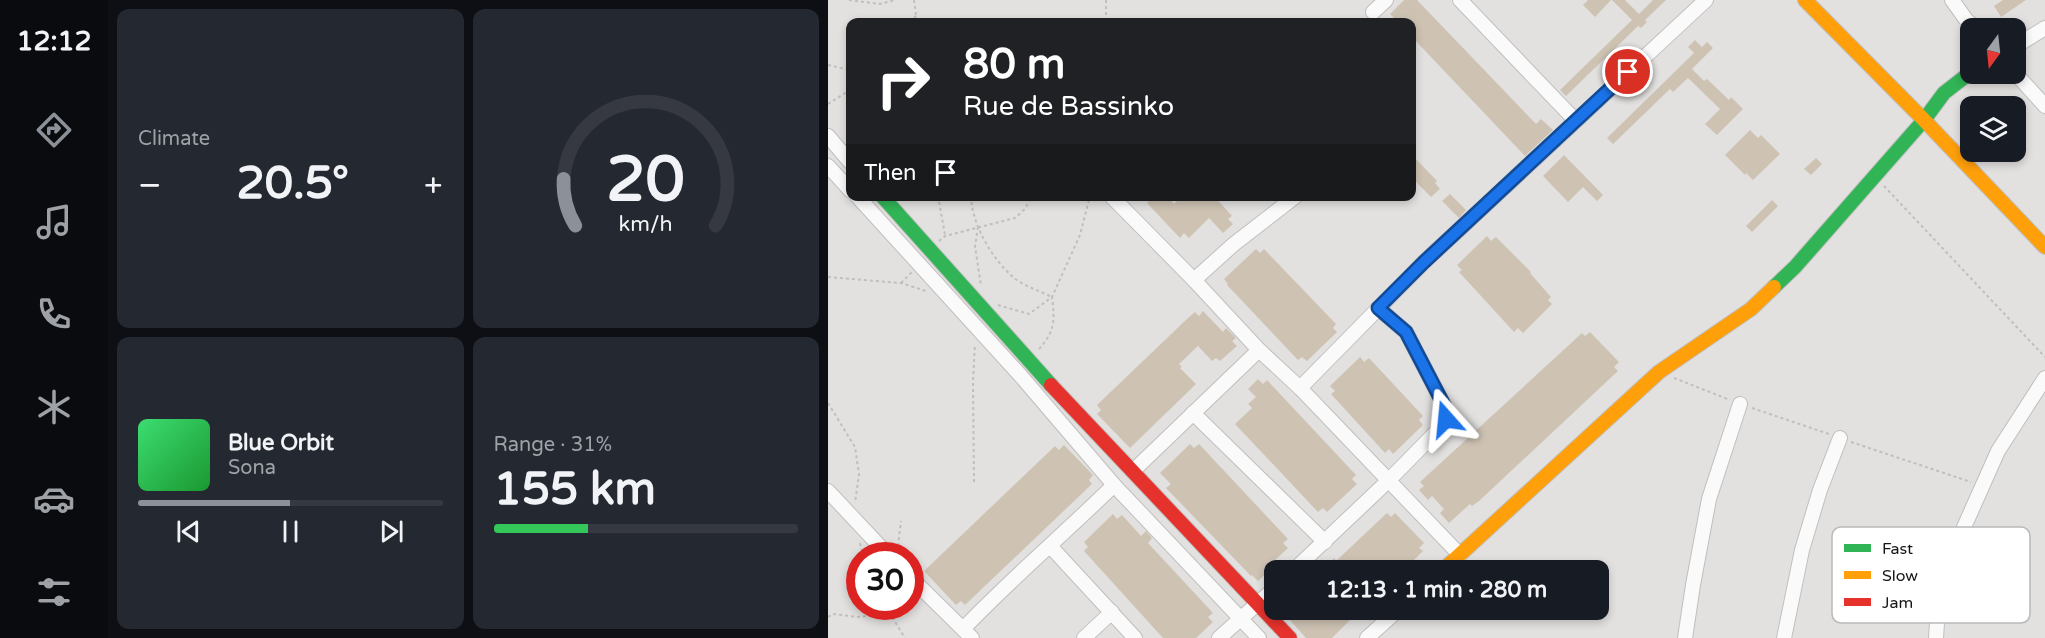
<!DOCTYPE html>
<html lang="en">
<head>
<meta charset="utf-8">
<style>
  body { margin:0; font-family:"Varela Round",sans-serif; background:#242831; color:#f1f3f6; height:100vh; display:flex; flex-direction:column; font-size:22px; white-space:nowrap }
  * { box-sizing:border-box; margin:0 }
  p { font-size:20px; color:#9ea1a6 }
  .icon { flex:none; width:33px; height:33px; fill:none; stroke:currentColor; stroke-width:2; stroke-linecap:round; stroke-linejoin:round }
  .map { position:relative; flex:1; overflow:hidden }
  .drawer { display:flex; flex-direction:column; gap:9px; padding:9px; background:#0d0f14; width:720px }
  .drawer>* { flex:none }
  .top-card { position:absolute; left:18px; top:18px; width:570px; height:183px; border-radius:12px; box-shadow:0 3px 9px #0003; background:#202124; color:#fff; overflow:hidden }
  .needle { width:39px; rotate:195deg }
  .buttons { position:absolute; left:1132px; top:18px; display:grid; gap:12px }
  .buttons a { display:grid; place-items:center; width:66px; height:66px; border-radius:12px; background:#171b24; box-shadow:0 3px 9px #0003; font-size:30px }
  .speed { position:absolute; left:18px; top:542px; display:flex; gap:12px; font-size:30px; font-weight:700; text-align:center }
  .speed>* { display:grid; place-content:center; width:78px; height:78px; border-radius:50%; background:#171b24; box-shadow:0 3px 9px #0003; line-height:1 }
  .speed .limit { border:9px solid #d22; background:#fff; color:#111 }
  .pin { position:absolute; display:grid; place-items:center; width:51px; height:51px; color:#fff; margin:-26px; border:3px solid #fff; border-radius:50%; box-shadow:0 2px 6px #0007 }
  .me { position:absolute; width:66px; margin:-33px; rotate:342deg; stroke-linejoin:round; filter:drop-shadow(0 0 4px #0008) }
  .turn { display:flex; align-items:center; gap:21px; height:126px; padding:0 18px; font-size:27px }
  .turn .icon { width:78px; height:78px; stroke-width:2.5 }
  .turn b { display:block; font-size:42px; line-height:51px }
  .then { display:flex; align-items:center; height:57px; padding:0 18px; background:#0003; gap:12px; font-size:22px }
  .big { font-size:45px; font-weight:700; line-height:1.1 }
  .drawer .card { flex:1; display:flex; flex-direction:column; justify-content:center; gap:9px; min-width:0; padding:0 21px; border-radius:12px; background:#242831 }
  .drawer .dial { align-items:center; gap:0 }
  .dial svg { height:156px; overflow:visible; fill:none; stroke:#363941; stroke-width:7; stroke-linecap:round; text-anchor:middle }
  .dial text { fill:#f1f3f6; stroke:none }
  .song { display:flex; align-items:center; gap:18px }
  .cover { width:72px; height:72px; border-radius:9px; background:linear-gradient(135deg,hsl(140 70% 55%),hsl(130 70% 35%)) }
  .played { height:6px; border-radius:3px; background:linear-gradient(90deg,#8c9099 50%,#363941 50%) }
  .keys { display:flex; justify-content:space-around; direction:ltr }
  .heat { display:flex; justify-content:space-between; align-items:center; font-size:33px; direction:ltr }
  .charge { height:9px; border-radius:4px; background:linear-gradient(90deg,#34c759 31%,#363941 0) }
  .drawer .tiles { flex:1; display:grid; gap:9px; grid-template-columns:repeat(2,1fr) }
  .trip { position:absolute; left:436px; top:560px; width:345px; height:60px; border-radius:12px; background:#171b24; box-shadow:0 3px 9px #0003; font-weight:700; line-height:60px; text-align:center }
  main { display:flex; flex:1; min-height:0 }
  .tab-bar { display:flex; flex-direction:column; width:108px; justify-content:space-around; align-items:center; background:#090b0e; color:#9ea1a6 }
  .tab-bar .icon { width:42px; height:42px }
  .tab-bar .selected { color:#8c9099 }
  .tab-bar b { font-size:27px; color:#f1f3f6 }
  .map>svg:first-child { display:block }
  .building { fill:#cec3b3 }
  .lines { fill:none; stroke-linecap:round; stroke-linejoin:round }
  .street-casing { stroke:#c0bfbe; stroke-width:16 }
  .fast-casing { stroke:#c0bfbe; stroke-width:16 }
  .slow-casing { stroke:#c0bfbe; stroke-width:16 }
  .jam-casing { stroke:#c0bfbe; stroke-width:16 }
  .path { stroke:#bfbfbf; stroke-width:2; stroke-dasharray:3 3; stroke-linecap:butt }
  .street { stroke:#fbfafa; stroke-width:14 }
  .fast { stroke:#30b455; stroke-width:14 }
  .slow { stroke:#ff9f0a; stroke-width:14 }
  .jam { stroke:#e5322d; stroke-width:14 }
  .route-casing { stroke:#114b97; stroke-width:15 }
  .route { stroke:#1a73e8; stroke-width:10 }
  .key { fill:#fff; stroke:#b9b9b9; stroke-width:1.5 }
  .key-label { font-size:16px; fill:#171615 }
</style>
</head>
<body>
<main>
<nav class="tab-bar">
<b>12:12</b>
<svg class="icon selected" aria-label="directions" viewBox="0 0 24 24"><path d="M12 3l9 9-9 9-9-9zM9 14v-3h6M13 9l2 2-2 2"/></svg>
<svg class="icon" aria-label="music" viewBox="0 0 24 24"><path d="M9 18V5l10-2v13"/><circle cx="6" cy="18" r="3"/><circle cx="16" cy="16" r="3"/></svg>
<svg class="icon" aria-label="phone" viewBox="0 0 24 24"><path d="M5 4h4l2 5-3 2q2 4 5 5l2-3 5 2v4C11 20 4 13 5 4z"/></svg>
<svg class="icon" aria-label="climate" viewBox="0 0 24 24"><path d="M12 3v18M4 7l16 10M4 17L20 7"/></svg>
<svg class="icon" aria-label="car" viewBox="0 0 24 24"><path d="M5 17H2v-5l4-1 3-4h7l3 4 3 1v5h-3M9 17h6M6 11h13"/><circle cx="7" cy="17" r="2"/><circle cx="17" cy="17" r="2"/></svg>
<svg class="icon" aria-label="filters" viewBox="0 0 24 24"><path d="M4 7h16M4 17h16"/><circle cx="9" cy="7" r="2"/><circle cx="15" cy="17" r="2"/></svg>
</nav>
<section class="drawer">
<div class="tiles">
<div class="card"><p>Climate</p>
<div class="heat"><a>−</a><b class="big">20.5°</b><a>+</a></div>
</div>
<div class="card dial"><svg viewBox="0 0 100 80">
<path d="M14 69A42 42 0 1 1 86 69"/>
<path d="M14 69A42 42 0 0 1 8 45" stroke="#8c9099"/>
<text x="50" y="56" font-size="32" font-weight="700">20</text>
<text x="50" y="72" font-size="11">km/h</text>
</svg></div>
<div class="card">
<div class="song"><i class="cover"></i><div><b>Blue Orbit</b><p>Sona</p></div></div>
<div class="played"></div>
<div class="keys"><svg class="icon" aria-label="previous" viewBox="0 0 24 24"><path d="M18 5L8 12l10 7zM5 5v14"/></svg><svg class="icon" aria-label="pause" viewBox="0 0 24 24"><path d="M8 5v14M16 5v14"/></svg><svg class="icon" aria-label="next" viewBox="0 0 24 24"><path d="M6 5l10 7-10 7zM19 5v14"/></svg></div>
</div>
<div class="card"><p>Range · 31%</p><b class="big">155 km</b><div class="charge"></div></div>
</div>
</section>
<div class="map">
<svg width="1217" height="638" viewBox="0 0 1217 638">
  <rect width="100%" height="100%" fill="#e2e1e0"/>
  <g class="building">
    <path d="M576 0H589L708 124 713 119 725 130 697 156 584 37V22H570L562 14Z"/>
    <path d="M760 0H783L767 17 755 5Z"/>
    <path d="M784 0H797L811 14 825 0H838L817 20 819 22 813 28 810 26 738 96 732 90 804 20Z"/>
    <path d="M1175 0H1198L1173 17 1166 6Z"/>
    <path d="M867 40 874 47 879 42 885 48 864 69 876 81 879 79 901 100 903 97 915 109 889 135 877 124 892 109 860 78 845 92 842 89 785 144 779 138 866 53 860 47Z"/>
    <path d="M922 130 930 138 933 135 952 154 925 180 918 173 917 175 897 155Z"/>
    <path d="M584 155 609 181 607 183 612 189 603 197 584 178Z"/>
    <path d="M736 155 775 195 769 201 755 187 740 202 715 176Z"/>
    <path d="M988 158 994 164 983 175 976 169Z"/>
    <path d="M622 194 638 210 631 218 614 201Z"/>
    <path d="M326 196H339L346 204 354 196 358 200 362 196H386L404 216 400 219 405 224 395 233 381 218 361 238 356 233 352 238 319 203Z"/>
    <path d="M944 200 950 206 924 232 918 226Z"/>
    <path d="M659 236 663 241 668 237 703 272 702 273 723 297 720 300 724 304 695 333 690 328 686 332 631 272 634 270 629 265Z"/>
    <path d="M428 249 432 253 436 249 508 324 505 328 509 332 479 361 474 357 470 360 399 285 400 284 396 279Z"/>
    <path d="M375 311 395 332 398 328 408 338 404 341 409 346 392 361 388 358 384 361 370 346 351 364 354 367 352 368 368 384 302 448 269 414 273 410 269 405 360 318 367 312 371 316Z"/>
    <path d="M762 332 791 362 786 367 790 371 651 501 644 506 642 504 621 523 612 513 616 509 604 496 600 500 591 490 596 486 592 482 754 333 757 336Z"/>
    <path d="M532 357 536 362 541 358 595 416 591 420 595 425 565 454 561 449 557 453 503 394 507 391 502 386Z"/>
    <path d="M430 379 435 384 439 380 528 475 524 479 529 484 499 512 495 508 490 512 407 424 424 408 420 404 428 397 420 389Z"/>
    <path d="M362 444 366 448 371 444 460 539 455 543 460 548 444 563 446 566 430 581 424 575 423 576 338 488 343 484 332 473Z"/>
    <path d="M236 445 265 475 261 480 264 484 137 605 133 601 128 605 96 571 227 446 231 450Z"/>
    <path d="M559 513 563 517 567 513 596 543 591 548 595 551 576 570H552L547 565 544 568 536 560 526 570H494L506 558 508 561Z"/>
    <path d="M285 514 289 519 294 515 313 536 318 531 324 538 320 543 385 613 380 617 385 622 368 638H335L256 551 260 547 256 542Z"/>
    <path d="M452 609H533L504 638H478Z"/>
  </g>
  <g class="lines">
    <defs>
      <g id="street">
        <path d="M632 0 747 120"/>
        <path d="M1124 0 1139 21 1149 28"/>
        <path d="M545 12 558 0"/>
        <path d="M1188 46 1217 28"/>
        <path d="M1188 74 1217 106"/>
        <path d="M0 136 22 162"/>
        <path d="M0 166 22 190"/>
        <path d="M29 196 192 375 286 485 431 638"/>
        <path d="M283 196 366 280 431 350 472 388 632 555"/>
        <path d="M366 280 406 244 468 196"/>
        <path d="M472 388 595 263 878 0"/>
        <path d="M365 413 497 542"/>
        <path d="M305 471 431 350"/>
        <path d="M0 491 60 555"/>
        <path d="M223 547 307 638"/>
        <path d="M466 570 560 481 616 424 618 409 578 332 550 308"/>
        <path d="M82 577 144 638"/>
        <path d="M136 628C184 578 237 533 286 485"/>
        <path d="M256 638 284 612"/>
        <path d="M391 638 447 588"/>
        <path d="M539 638 571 609"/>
        <path d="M857 638 865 585 881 499 912 404"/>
        <path d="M956 638 974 550 992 490 1012 438"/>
        <path d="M1108 638 1109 623 1133 534 1170 451 1217 378"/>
      </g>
      <g id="fast">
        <path d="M54 196 223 385"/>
        <path d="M946 287 967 267 1096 120 1116 93 1143 72"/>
      </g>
      <g id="slow">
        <path d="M977 0 1096 120 1217 247"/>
        <path d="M615 570 831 372 923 309 946 287"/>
      </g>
      <path id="jam" d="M223 385 462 638"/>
    </defs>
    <use href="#street" class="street-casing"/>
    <use href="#fast" class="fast-casing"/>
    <use href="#slow" class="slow-casing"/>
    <use href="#jam" class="jam-casing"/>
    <g class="path">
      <path d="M21 0 52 4 67 0"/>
      <path d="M86 0 89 22"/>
      <path d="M278 0V22"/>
      <path d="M82 22 88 16"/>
      <path d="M0 65 22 70"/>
      <path d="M0 104 22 90"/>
      <path d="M1056 186 1217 357"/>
      <path d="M110 196 117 235"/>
      <path d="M143 196C144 225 164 259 186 278 196 286 212 291 224 297"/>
      <path d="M150 227 147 246 153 286"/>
      <path d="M111 241 117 236 187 218 197 209 204 196"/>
      <path d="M0 277 73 283 98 291"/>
      <path d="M73 283 84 272"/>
      <path d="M170 305 201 314 224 297 252 235 262 196"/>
      <path d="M211 349C227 331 227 321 224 297"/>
      <path d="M846 378 902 400"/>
      <path d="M0 403 27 447 31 474 27 503"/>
      <path d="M924 408 1001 434"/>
      <path d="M1023 442 1143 482"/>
      <path d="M146 482 145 382 147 344"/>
      <path d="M32 543 35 555"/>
      <path d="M70 546 73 521"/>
      <path d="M52 606 55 614"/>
      <path d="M64 606V617"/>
      <path d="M0 617 5 614 30 617 55 614 64 617 77 638"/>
    </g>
    <use href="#street" class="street"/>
    <use href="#fast" class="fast"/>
    <use href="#slow" class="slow"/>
    <use href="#jam" class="jam"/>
  </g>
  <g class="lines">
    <defs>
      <path id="route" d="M618 419V409L578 332 550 308 596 262 800 72"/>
    </defs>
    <use href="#route" class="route-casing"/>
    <use href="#route" class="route"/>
  </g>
  <rect x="1004" y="527" width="198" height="96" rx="9" class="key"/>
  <rect x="1016" y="544" width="27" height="8" fill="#30b455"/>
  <rect x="1016" y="571" width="27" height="8" fill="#ff9f0a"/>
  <rect x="1016" y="598" width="27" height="8" fill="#e5322d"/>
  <g class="key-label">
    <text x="1054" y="554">Fast</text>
    <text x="1054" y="581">Slow</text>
    <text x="1054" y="608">Jam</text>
  </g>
</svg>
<div class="buttons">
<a><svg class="needle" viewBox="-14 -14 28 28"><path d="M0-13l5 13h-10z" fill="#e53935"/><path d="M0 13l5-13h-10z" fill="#9ea1a6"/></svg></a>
<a><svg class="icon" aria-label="layers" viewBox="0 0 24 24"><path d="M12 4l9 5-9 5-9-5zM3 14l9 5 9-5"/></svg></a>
</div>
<div class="speed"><div class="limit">30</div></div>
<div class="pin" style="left:800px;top:72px;background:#d93025"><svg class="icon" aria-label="arrive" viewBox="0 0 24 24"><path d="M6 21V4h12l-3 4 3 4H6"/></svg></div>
<svg class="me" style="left:618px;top:419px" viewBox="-20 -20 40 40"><path d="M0-17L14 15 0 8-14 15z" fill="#1a73e8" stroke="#fff" stroke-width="4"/></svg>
<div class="trip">12:13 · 1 min · 280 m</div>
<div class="top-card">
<div class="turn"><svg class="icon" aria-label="right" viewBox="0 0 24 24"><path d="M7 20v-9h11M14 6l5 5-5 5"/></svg><div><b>80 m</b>Rue de Bassinko</div></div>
<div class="then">Then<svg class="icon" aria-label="arrive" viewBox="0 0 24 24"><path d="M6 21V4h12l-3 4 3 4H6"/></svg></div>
</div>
</div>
</main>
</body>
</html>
